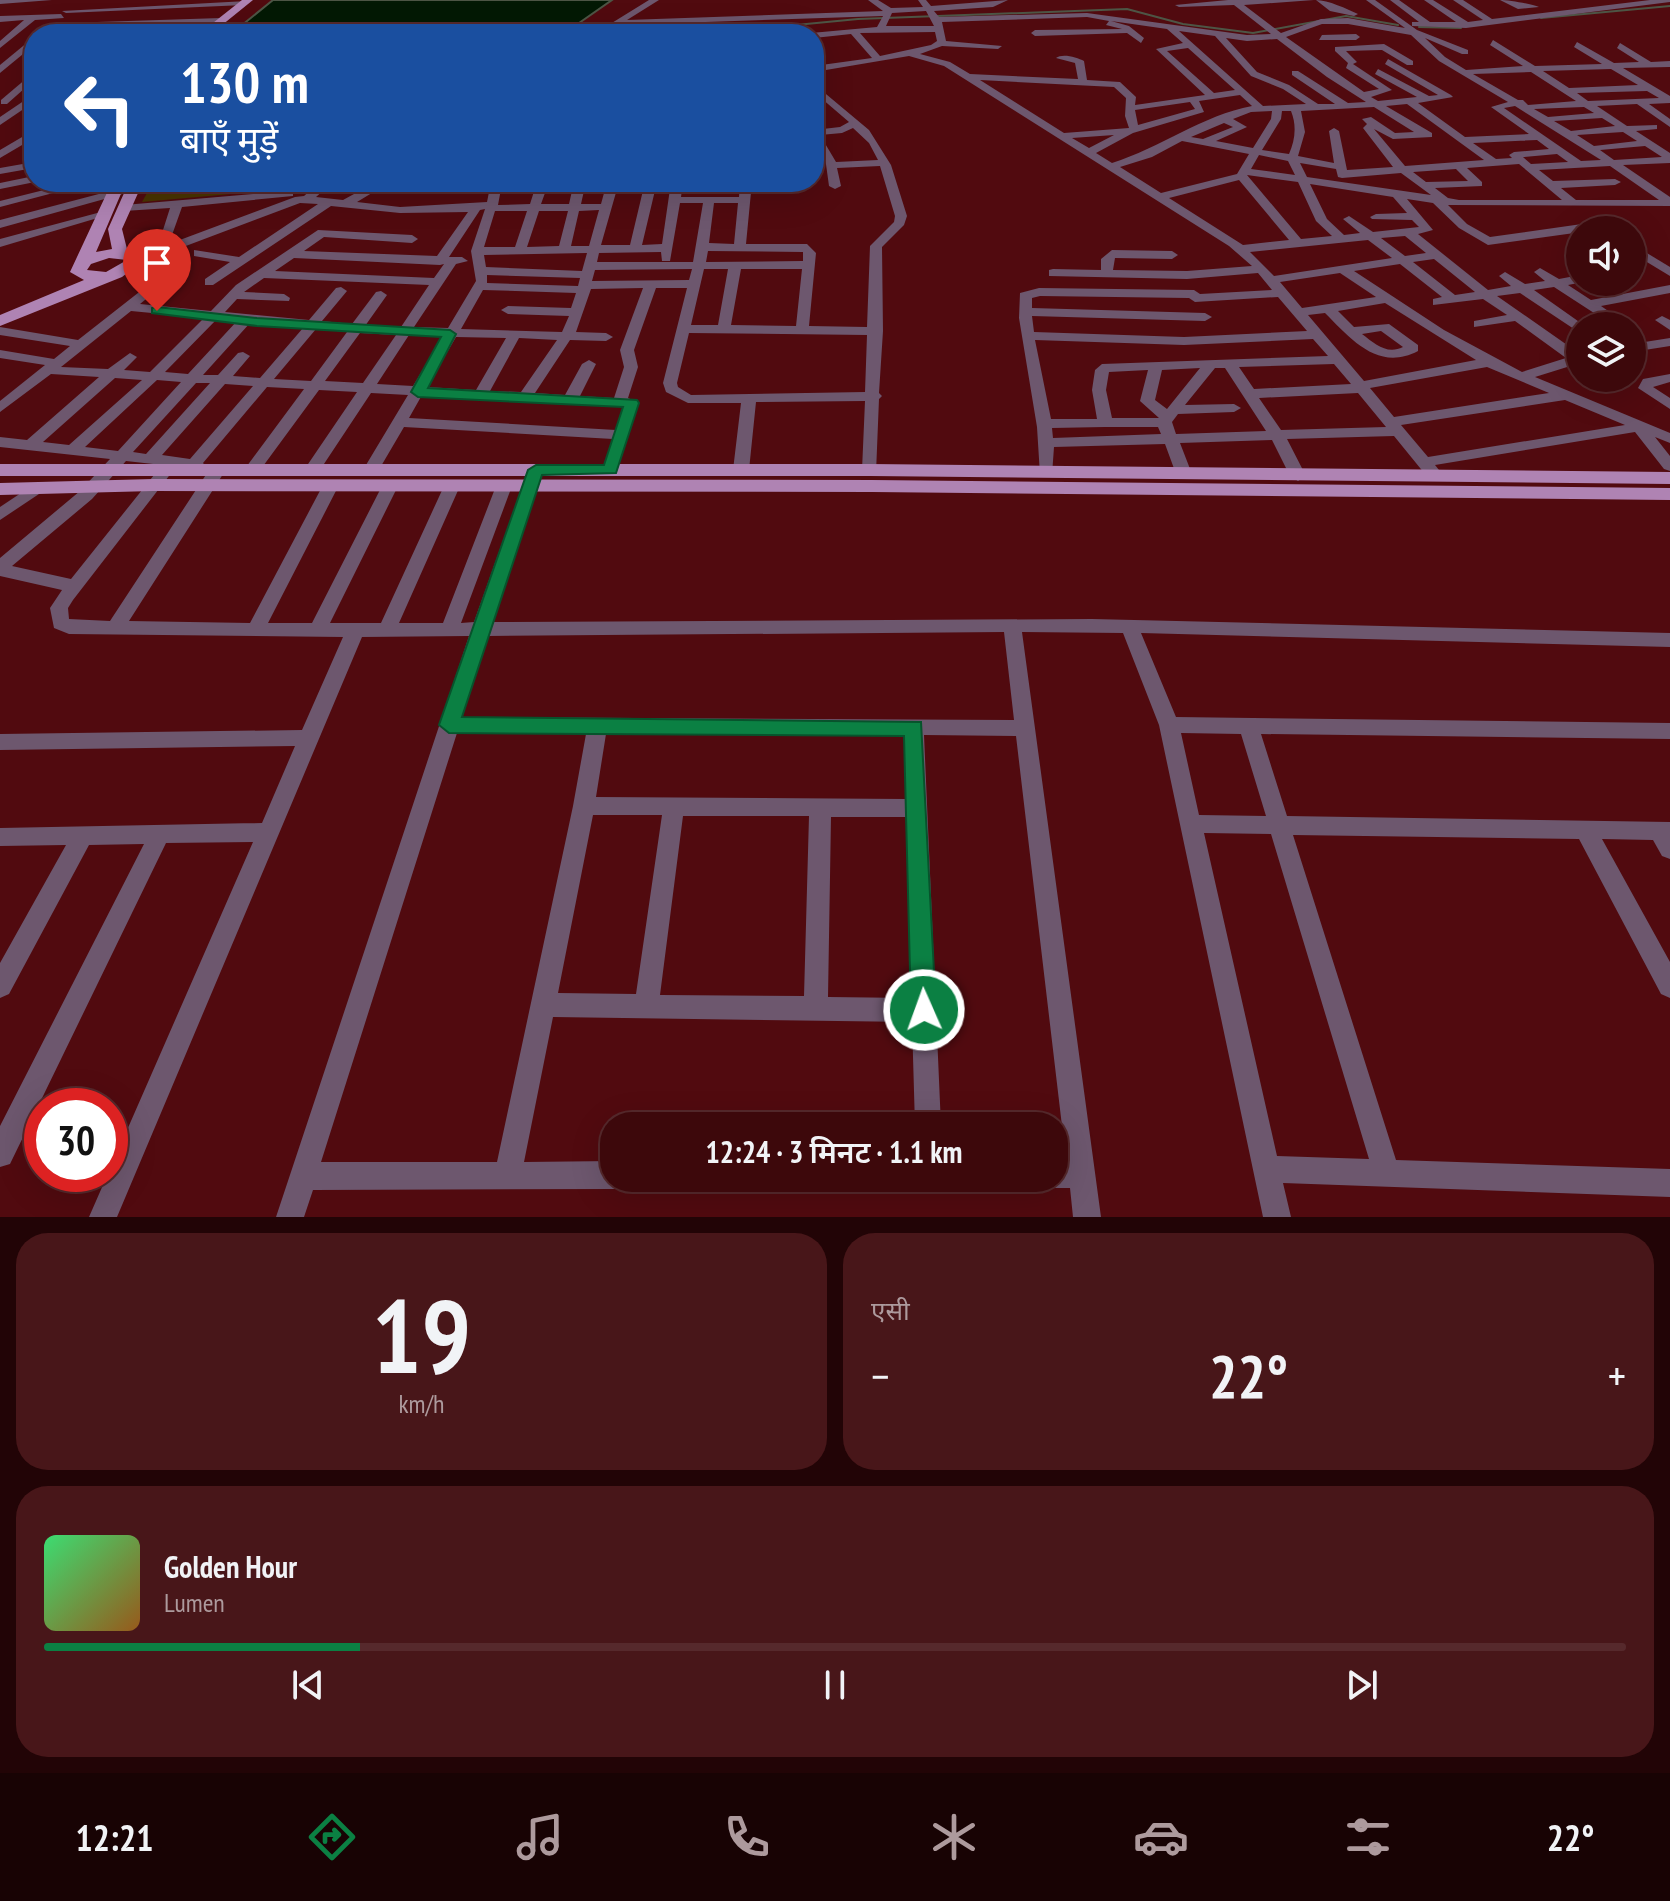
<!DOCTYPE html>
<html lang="hi">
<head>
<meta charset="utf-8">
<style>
  body { margin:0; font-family:"PT Sans Narrow","Noto Sans Devanagari",sans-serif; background:#481619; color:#f1f3f6; height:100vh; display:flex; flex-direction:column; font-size:30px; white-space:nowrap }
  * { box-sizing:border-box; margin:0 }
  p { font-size:26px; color:#ad9a9d }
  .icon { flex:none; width:44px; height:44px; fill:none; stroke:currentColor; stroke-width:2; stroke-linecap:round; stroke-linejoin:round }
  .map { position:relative; height:1217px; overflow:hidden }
  .panel { display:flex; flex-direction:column; gap:16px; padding:16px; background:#220406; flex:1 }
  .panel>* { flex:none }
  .hud { position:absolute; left:24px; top:24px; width:800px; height:168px; border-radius:32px; box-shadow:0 8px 32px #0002,0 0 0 2px #56292c; background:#1a4fa0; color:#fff; overflow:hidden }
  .tools { position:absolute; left:1566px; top:216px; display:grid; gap:16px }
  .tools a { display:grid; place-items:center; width:80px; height:80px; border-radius:50%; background:#3d080b; box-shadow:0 8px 32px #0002,0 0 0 2px #56292c; font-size:40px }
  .speed { position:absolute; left:24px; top:1088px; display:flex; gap:16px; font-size:40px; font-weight:700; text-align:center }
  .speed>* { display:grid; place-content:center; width:104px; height:104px; border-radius:50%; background:#3d080b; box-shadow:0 8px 32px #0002,0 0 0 2px #56292c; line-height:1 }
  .speed .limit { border:12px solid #d22; background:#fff; color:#111 }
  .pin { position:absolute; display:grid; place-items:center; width:68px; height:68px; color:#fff; margin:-82px -34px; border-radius:50% 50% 50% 0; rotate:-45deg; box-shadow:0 0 8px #0007 }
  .pin .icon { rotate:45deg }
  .me { position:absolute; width:88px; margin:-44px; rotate:358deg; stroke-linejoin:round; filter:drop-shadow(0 0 6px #0008) }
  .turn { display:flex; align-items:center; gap:28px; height:168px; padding:0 24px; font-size:36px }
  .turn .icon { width:104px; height:104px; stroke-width:2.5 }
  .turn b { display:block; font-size:56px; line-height:68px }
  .big { font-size:60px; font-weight:600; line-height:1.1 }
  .panel .card { flex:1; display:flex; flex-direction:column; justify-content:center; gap:12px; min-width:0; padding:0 28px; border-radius:32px; background:#481619 }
  .panel .dial { align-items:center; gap:0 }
  .dial b { font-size:104px; line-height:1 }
  .song { display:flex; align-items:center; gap:24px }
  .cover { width:96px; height:96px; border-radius:12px; background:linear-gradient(135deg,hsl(140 70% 55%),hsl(30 70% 35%)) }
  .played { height:8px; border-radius:4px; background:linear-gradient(90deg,#0b8043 20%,#56292c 20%) }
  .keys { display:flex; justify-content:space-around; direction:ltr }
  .heat { display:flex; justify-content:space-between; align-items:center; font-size:44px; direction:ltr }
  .panel .tiles { flex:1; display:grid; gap:16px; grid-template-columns:1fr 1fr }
  .card:last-child { grid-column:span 2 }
  .trip { position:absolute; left:600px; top:1112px; width:468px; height:80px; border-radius:32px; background:#3d080b; box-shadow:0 8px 32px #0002,0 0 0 2px #56292c; font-weight:600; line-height:80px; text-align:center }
  .menu { display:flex; height:128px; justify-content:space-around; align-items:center; background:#180304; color:#ad9a9d }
  .menu .icon { width:56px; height:56px }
  .menu .selected { color:#0b8043 }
  .menu b { font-size:36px; color:#f1f3f6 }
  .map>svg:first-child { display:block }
  .green { fill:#493400 }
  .water { fill:#031904; stroke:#4d5545; stroke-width:2 }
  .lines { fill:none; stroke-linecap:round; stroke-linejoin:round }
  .stream { stroke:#4d5545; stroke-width:2 }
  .minor { fill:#6d576e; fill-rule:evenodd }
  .major { fill:#af83b3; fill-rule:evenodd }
  .route { fill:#0b8043; stroke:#07532c; stroke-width:2 }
</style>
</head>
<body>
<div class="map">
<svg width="1670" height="1217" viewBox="0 0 1670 1217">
  <rect width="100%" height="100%" fill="#510a0f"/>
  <path class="green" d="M153 182H316L310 187 142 202Z"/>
  <path class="water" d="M273 0H612L579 23H562L548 34H231Z"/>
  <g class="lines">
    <g class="stream">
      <path d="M1541 18 1670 6"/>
      <path d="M1419 27 1461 28"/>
      <path d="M704 34 858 19 1127 9 1183 24 1253 33 1346 16 1398 25"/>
    </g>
    <g class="minor">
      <path d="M0 0H52L0 4Z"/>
      <path d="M649 0H659L627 20 883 11 868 0H878L891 8 923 7 918 0H926L931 6 1008 0 993 7 934 11 939 17 1087 13 1247 35 1271 34 1234 5 1179 7 1175 5 1228 0H1314L1244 5 1281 33 1321 19 1348 18 1405 28 1366 0H1375L1417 30 1468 50V54H1462L1425 38 1445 57 1466 70 1523 66 1490 45 1493 40 1535 66 1602 64 1574 47 1577 42 1614 63 1639 62 1617 48 1620 43 1651 62 1670 61V67L1623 68 1670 96V103L1649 104 1670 119V127L1637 104 1597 106 1627 126 1657 125V129L1636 131 1670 153V163L1623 165 1670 197V206L1448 205 1467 224 1490 237 1596 222 1602 226 1596 230 1488 245 1459 228 1433 203 1407 199 1433 230 1418 234 1488 290 1511 286 1499 276 1505 272 1525 284 1545 281 1534 272 1540 268 1559 279 1580 275V282H1583L1568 285 1591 300 1670 285V293L1601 306 1630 326H1614L1554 287 1534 290 1585 326H1580V333L1520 293 1497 296 1580 354V363L1535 377 1670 433V443L1655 437 1670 456V471L1664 469 1635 432 1435 465 1443 475 1435 480 1429 479 1394 436 1287 439 1306 476 1298 481 1290 476 1272 440 1180 443 1192 474 1184 479 1176 474 1165 444 1054 447 1052 475H1040L1037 427 1019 318 1020 293 1039 288 1194 290 1200 294 1272 290 1258 273 1187 279 1049 276V270L1053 269 1101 270V259L1112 250 1172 251 1178 255 1172 259 1115 258 1113 270 1187 271 1252 266 1229 246 944 66 909 56 814 72V66L872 58 851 34 814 38 811 33 877 27 883 16 618 25 604 34H594ZM926 11 934 26H886L892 13ZM1087 17 1109 21 1106 25 1122 29 1035 30 1031 33 1035 36 1127 33 1141 43 1144 38 1129 26 1111 21 1167 29 1183 43 1156 49 1205 95 1135 105 1136 97 1120 82 1087 80 1084 61C1077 57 1062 53 1056 58L1075 63 1078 79 970 74 950 62 920 54 942 46 998 49 1002 46 946 41 942 22ZM1322 24H1348L1411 35 1439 61 1508 102 1491 107 1529 134 1465 137 1418 103 1453 97 1451 95 1388 59 1385 64 1438 95 1429 96 1378 69 1375 74 1417 97 1378 101 1371 97 1392 90 1353 64 1357 62 1346 51 1382 50 1407 65H1413V61L1384 44 1335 47V51L1348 63 1346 68 1379 89 1364 92 1286 37ZM1179 31 1215 36 1251 76 1283 89 1306 104 1263 106ZM935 32 937 41 931 45 880 56 860 33ZM1226 38 1247 41 1277 39 1327 77 1366 102 1348 103 1298 71H1292V75L1335 104H1318L1289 85 1257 72ZM1188 48 1235 90 1214 93 1167 51ZM1611 69 1638 85 1569 88 1543 71ZM1531 72 1576 101 1528 105 1523 100H1518L1473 74ZM980 80 1114 87 1126 98 1125 116 1129 128 1064 133ZM1647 91 1659 98 1588 101 1577 93ZM1240 95 1252 106C1203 115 1160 148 1112 163L1096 153 1133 133 1204 112 1199 101ZM1190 102 1195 109 1138 125 1135 110ZM1407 104 1484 160 1405 166 1374 129 1393 139 1432 137V133L1386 106ZM1515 106 1601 160 1581 161 1504 108ZM1374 107 1414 132 1395 133 1371 117 1362 119 1367 124 1363 128 1393 167 1347 170 1339 131 1334 128 1329 131 1334 163 1298 156 1305 132 1301 111ZM1584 107 1594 113 1548 117 1534 109ZM1272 111 1271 119 1253 148 1216 141 1247 127 1233 119 1251 112ZM1282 111H1291C1297 126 1295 140 1289 154L1262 150 1281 119ZM1602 118 1615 126 1571 131 1554 121ZM1224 123 1233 127 1203 139 1191 137ZM1623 132 1637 141 1594 146 1577 135ZM1114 135 1089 148 1072 138ZM1537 140 1549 149 1514 152 1509 155 1512 158 1496 159 1473 143ZM1182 141 1249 154 1237 174 1161 193 1120 167 1152 157ZM1645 146 1662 157 1614 160 1600 150ZM1557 154 1568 162 1531 164 1523 157ZM1259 155 1288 161 1295 175 1251 169ZM1300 163 1336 169 1338 177 1342 178 1401 173 1431 195 1307 177ZM1519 164 1562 200H1459L1448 198 1435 188 1482 186V182L1467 168ZM1610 166 1659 200H1576L1561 188 1615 185 1621 182 1615 179 1553 181 1539 170ZM1456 169 1468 181 1426 182 1413 172ZM1247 175 1298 182 1316 221 1332 236 1301 239ZM1239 180 1289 240 1243 245 1169 198ZM1310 184 1393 197 1407 213 1376 214 1370 217 1372 219 1412 220 1419 227 1373 232 1349 216 1343 219 1360 233 1344 235 1327 219ZM1405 236 1426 253 1405 256 1381 238ZM1368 240 1392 258 1274 276 1250 252ZM1434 259 1475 292 1455 295 1413 262ZM1400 264 1442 297 1433 299V305L1483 299 1507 315 1474 321V327L1515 321 1566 358 1522 372 1444 330 1354 271ZM1340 273 1376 297 1302 308 1280 282ZM1040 296 1189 298 1195 302 1278 297 1307 331 1184 337 1034 332 1032 316 1205 321 1212 317 1205 313 1032 308V298ZM1385 303 1476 360 1364 381 1308 315 1325 313C1351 339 1378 372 1418 351V345L1389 324 1354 327 1338 311ZM1381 331 1403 347C1387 355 1375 344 1362 334ZM1313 339 1328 356 1102 364 1095 370 1092 390 1097 419H1051L1035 340 1184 345ZM1334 364 1351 384 1254 389 1239 367ZM1487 367 1549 393 1394 417 1370 388ZM1200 368 1167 409 1155 400 1162 370ZM1215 368H1225L1266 431 1176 434 1172 422 1178 414 1234 412 1241 408 1234 404 1185 405ZM1148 370 1140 401 1159 418H1112L1106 390 1109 372ZM1358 393 1386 427 1281 430 1259 398ZM1565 400 1625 425 1428 457 1401 425ZM1105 427H1158L1161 434 1053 438 1052 428Z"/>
      <path d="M1316 0C1328 0 1347 9 1358 14L1354 16 1330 11Z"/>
      <path d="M1390 0H1399L1430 22H1456L1424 0H1433L1468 22 1483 20 1453 0H1463L1492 19 1650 0H1670V2L1466 28 1412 26V22H1419Z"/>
      <path d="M1500 0C1509 0 1532 4 1539 7L1518 9Z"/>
      <path d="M247 1 244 5 66 13 62 11Z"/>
      <path d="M61 14 64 18 35 20 0 48V41L24 20 0 22V16Z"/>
      <path d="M221 18 224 23 97 28 93 25 97 22Z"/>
      <path d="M96 28 93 33H38L42 30Z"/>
      <path d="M1322 35 1356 34 1360 37 1356 40H1319Z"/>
      <path d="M34 37V45L0 73V65Z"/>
      <path d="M34 72V80L7 104H1V100Z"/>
      <path d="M814 84 869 130 891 165 907 216 904 225 882 247 883 331 879 393 882 396 879 399 876 473H864L862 470 865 401 756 402 749 470 747 473H735L733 470 741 403H688L666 392 663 383 687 288H656L634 350 638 367 628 398 639 403 616 473H604L602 470 613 439 404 427 377 473H365L363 470 408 395 371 393 318 473H306L304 470 357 392 319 390 258 473 252 475 244 470 304 389 267 387 203 463 209 470 207 473 201 475 190 468 172 466V472L73 600 68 608 69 619 110 621 211 467 217 466 225 471 129 621 250 623 323 485 331 480 339 485 268 623H312L382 486 390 481 398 486 330 623H381L444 486 452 481 460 486 399 623H443L496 486 504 481 512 486 461 623 474 622 528 470 536 465 544 470 492 622 1092 619 1670 633V647L1141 633 1176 717 1670 723V739L1261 734 1287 816 1670 822V859L1662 856 1653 840 1602 839 1670 962V998L1661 994 1579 839 1293 835 1396 1160 1670 1169V1197L1283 1183 1291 1217H1263L1159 725 1123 633 1022 632 1101 1217H1073L1070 1188H1054L1044 1184 1042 1178H1054V1160H1066L1016 736 924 735 941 1126H915L912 1022 553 1017 524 1162 614 1161V1178H626L624 1185 614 1189 313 1190 304 1217H276L469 636 362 637 117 1217H89L253 842 166 843 10 1164 0 1167V1126L144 844 89 845 9 994 0 998V963L66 845 0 846V828L262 823 295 746 0 750V734L302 730 343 637 69 634 54 628 50 608 62 590 0 576V558L80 491 110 459 0 447V437L27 440 99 377 51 374 0 412V401L45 365 0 358V350L54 359 70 346 0 335V327L78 340 166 271 162 267 137 263V256L295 197 304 196 320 182H333L316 197 343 200 376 182H390L357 202 400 207 487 202 490 187 496 182H510L501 189 498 205 530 204 537 182H549L541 204H569L574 182H586L581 204H601L607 182H619L601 245H630L645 182H657L642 245 662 244 671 182H683L681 197H739L740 182H752L746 244H807L816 253 809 326 867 327 870 246 894 222 895 216 880 166 837 168 841 186 835 189 829 186 825 157 814 142V130L840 127 849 122 814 92ZM853 128 869 143 878 160 836 162 820 135 842 133ZM300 203 318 204 239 257 194 250V256L230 262 205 279V285H213L331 206 400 213 468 212 437 256 304 251 324 237 412 243 418 239 412 235 318 230 236 285 211 311 140 304 180 271 170 261 154 258ZM680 203H703L693 262H597L599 253 661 252 662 261H670ZM714 203H738L734 244 709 243ZM485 209 471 251 476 281 448 328 414 327 456 264 468 261 462 257H449L480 210ZM599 210 589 246H571L579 211ZM495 211H527L515 247H484ZM539 211H568L559 246 527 247ZM708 251 803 252V261L706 262ZM587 253 582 271 486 267 484 255ZM294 258 440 265 444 264 434 278 275 271ZM692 269 689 280 592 281 595 270ZM704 269H728L718 325H691ZM741 269H802L796 326 731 325ZM487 275 580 278 578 286 487 283ZM264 278 429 285 401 327 365 326 387 295 381 291 376 292 352 324 322 321 347 291 341 287 336 288 309 320 225 312 237 299 289 301 290 298 284 294 244 292ZM643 288 620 350 624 367 614 398 580 396 596 364 589 360 582 364 565 395 535 393 570 340 606 341 613 337 606 333 576 332 591 289ZM483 290 576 293 571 308 508 306 501 310 508 314 569 316 562 332 461 329ZM131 311 204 318 150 372 124 370 137 357 130 353 108 369 61 367ZM217 319 237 321 188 374 165 372ZM250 323 303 328 260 378 233 376 250 356 243 352 238 353 218 375H203ZM316 329 347 332 311 381 274 379ZM360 333 396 335 363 383 325 381ZM689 333 867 335 865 392 691 395 678 387 677 383ZM409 335 443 336 413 386 377 384ZM456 337 506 338 476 390 427 387ZM519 338 557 340 521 392 490 391ZM115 378 142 380 69 445 43 442ZM157 380 181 382 118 451 85 447ZM196 383H210L146 454 133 452ZM225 384 253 386 190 459 162 455ZM422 395 623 407 616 430 409 418ZM126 461 162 465 71 579 12 566 92 499ZM1004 632 1014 720 462 717 488 636ZM457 733 586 734 573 806 497 1162H321ZM1181 733 1241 734 1266 816 1199 815ZM606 734 904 735 906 799 596 797ZM593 815H662L636 994 558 993ZM683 816H809L804 996 660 995ZM831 817H906L911 998 828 997ZM1204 833 1271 834 1369 1159 1277 1156Z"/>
      <path d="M34 94V102L0 125V117Z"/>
      <path d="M34 130V138L0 158V150Z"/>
      <path d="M34 162V168L0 174V168Z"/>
      <path d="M34 176 35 182 0 189V183Z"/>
      <path d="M76 182H95L0 207V201Z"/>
      <path d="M133 185 137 186V190L0 228V220Z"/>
      <path d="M289 191 293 192V196L182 207 172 235 145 251 139 247 163 230 170 208 124 211 118 208 124 205Z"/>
      <path d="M101 212 111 214 0 247V239Z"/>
      <path d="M1632 244 1670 267V276L1632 253Z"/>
      <path d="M1662 316 1670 320V330L1655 320Z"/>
      <path d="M1670 338V346L1632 352V344Z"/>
      <path d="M1670 374V382L1653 387 1670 398V409L1638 388 1643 379Z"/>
      <path d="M36 483 44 488 42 492 0 520V507Z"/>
    </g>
    <g class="major">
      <path d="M242 0H253L211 34H199Z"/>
      <path d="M112 182H126L96 252 112 249 108 229 129 182H143L122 229 127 249 140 257V263L122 277 0 326V315L84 280 70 272ZM109 258 127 260 106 272 87 270 91 264Z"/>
      <path d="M0 464H870L1670 472V484L870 476H0Z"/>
      <path d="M153 479 872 480 1670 488V500L872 492 153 491 0 495V483Z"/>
    </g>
  </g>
  <path class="route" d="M157 307 257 318 450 330 456 334 428 388 637 400 639 403 616 473 542 475 462 717 921 722 936 1010 932 1019 924 1022 915 1019 911 1010 904 736 449 733 439 725 528 470 536 465H604L623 407 418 397 411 392 441 337 257 326 152 313V308Z"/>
</svg>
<div class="tools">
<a><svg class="icon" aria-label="sound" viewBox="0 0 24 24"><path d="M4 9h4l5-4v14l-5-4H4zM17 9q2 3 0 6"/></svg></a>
<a><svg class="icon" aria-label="layers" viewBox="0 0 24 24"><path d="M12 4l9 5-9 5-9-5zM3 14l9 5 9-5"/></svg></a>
</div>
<div class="speed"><div class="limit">30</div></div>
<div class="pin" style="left:157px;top:311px;background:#d93025"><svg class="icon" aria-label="arrive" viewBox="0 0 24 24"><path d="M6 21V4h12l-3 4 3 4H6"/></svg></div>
<svg class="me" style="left:924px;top:1010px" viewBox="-20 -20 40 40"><circle r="17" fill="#0b8043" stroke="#fff" stroke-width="3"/><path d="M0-11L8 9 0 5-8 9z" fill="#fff"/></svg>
<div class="trip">12:24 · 3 मिनट · 1.1 km</div>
<div class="hud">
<div class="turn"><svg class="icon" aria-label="left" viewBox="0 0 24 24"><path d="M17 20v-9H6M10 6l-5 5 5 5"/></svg><div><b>130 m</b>बाएँ मुड़ें</div></div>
</div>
</div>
<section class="panel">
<div class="tiles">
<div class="card dial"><b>19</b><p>km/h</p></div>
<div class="card"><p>एसी</p>
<div class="heat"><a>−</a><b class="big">22°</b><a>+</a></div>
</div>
<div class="card">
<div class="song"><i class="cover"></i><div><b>Golden Hour</b><p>Lumen</p></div></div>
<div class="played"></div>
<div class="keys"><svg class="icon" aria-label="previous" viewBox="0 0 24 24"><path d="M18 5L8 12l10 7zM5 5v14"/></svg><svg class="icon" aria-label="pause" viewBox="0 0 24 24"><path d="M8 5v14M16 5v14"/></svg><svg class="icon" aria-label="next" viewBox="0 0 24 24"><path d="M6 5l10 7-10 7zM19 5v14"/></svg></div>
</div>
</div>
</section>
<nav class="menu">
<b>12:21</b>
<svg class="icon selected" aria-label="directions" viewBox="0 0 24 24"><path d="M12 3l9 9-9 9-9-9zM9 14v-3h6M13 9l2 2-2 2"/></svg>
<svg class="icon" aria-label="music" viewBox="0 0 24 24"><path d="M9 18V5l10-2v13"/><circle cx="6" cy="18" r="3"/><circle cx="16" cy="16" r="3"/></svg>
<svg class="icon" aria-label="phone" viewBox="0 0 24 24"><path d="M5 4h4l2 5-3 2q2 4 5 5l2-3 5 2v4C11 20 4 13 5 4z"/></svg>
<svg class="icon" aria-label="climate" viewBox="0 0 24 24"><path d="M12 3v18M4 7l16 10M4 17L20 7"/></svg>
<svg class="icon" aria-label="car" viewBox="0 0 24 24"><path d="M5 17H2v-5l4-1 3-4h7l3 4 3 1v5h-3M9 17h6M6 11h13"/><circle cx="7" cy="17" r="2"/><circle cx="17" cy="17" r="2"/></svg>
<svg class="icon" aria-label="filters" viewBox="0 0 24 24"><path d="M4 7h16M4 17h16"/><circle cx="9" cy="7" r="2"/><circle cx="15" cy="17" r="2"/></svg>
<b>22°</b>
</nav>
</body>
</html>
